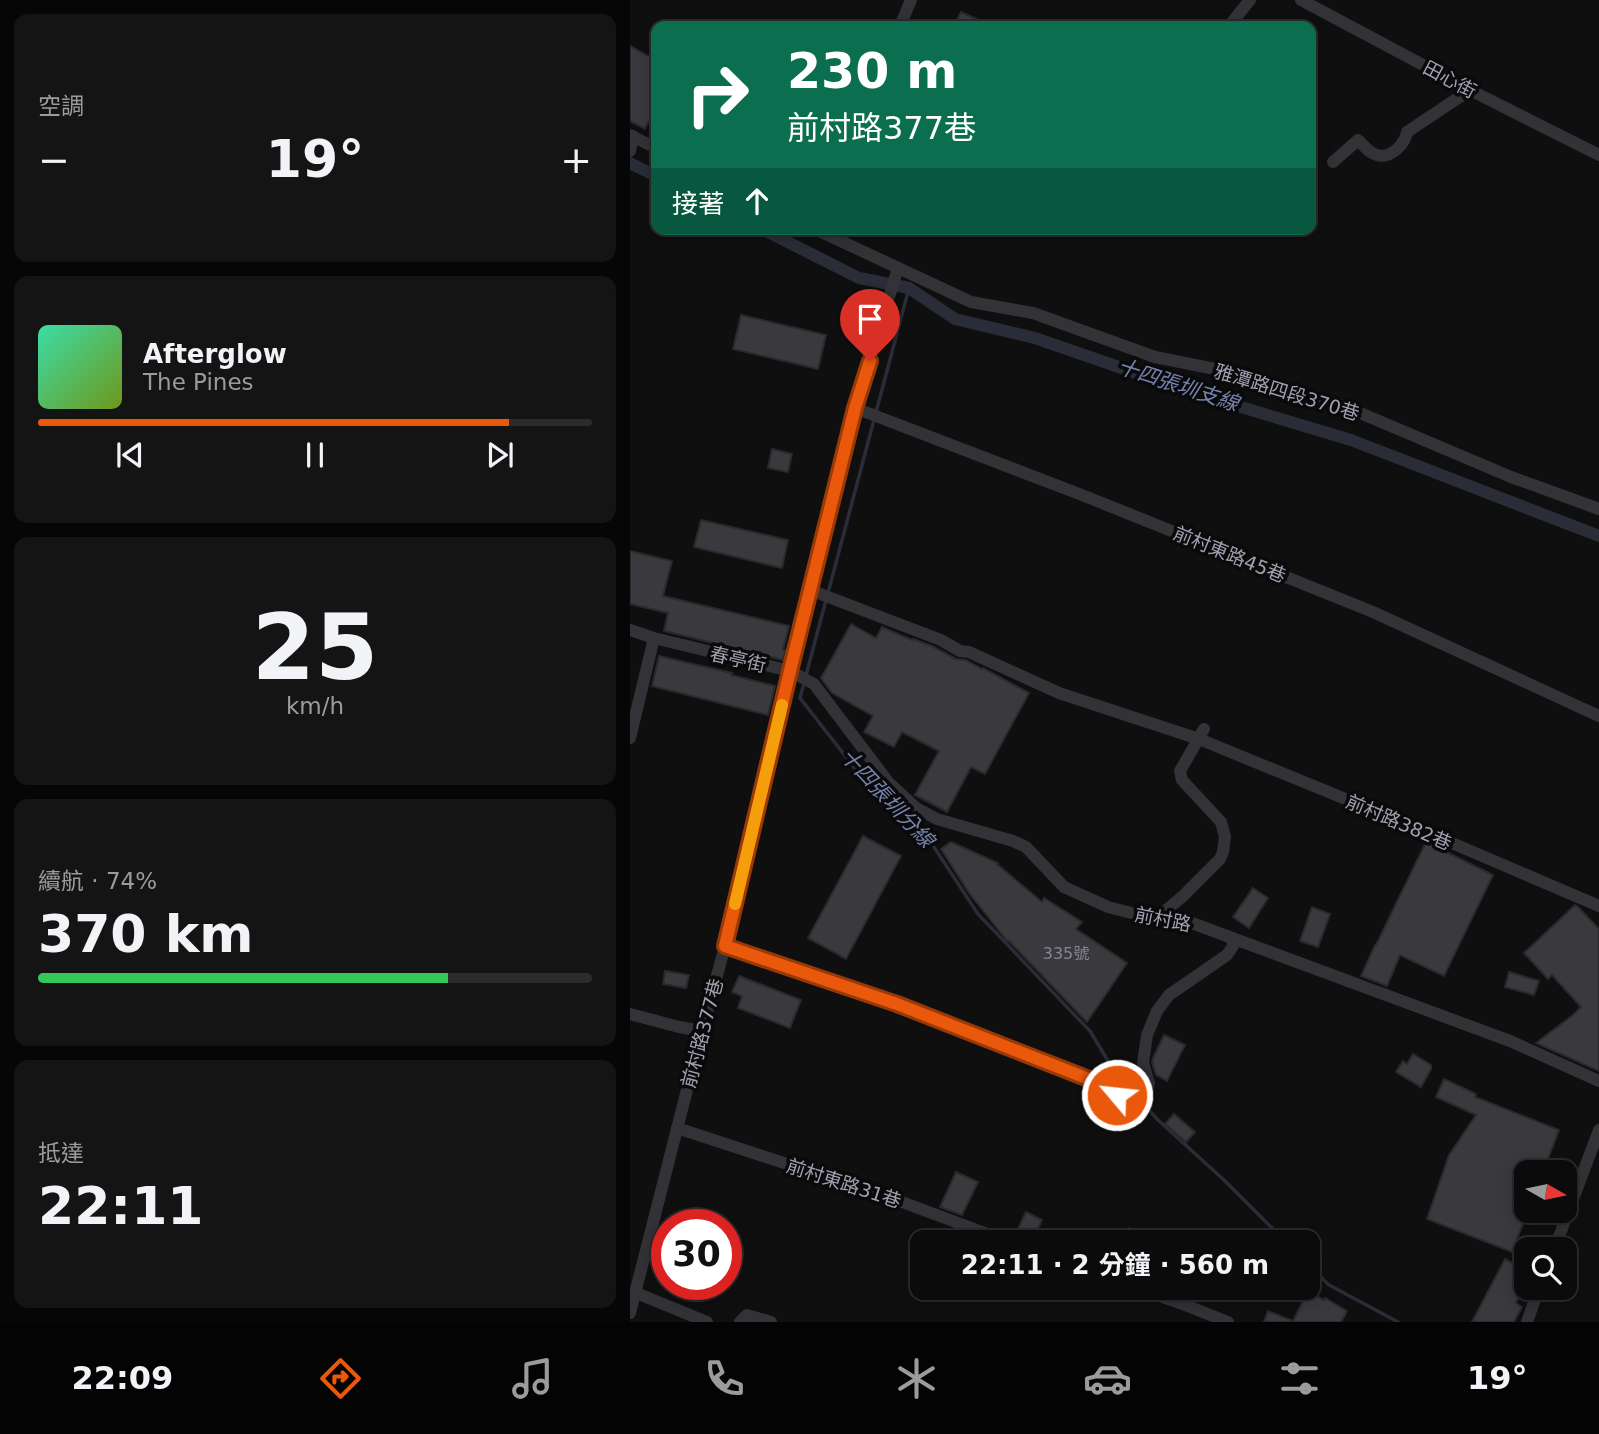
<!DOCTYPE html>
<html lang="zh-TW">
<head>
<meta charset="utf-8">
<style>
  body { margin:0; font-family:"DejaVu Sans","Noto Sans TC",sans-serif; background:#141415; color:#f1f3f6; height:100vh; display:flex; flex-direction:column; font-size:26px; white-space:nowrap }
  * { box-sizing:border-box; margin:0 }
  p { font-size:23px; color:#9a9b9d }
  .icon { flex:none; width:38px; height:38px; fill:none; stroke:currentColor; stroke-width:2; stroke-linecap:round; stroke-linejoin:round }
  .map { position:relative; flex:1; overflow:hidden }
  .side { display:flex; flex-direction:column; gap:14px; padding:14px; background:#060607; width:630px }
  .side>* { flex:none }
  .guide { position:absolute; left:21px; top:21px; width:665px; height:214px; border-radius:14px; box-shadow:0 4px 18px #0003,0 0 0 2px #2b2b2d; background:#0b6e4f; color:#fff; overflow:hidden }
  .needle { width:46px; rotate:99deg }
  .controls { position:absolute; left:884px; top:1160px; display:grid; gap:14px }
  .controls a { display:grid; place-items:center; width:63px; height:63px; border-radius:14px; background:#0b0b0c; box-shadow:0 4px 18px #0003,0 0 0 2px #2b2b2d; font-size:35px }
  .speed { position:absolute; left:21px; top:1209px; display:flex; gap:14px; font-size:35px; font-weight:700; text-align:center }
  .speed>* { display:grid; place-content:center; width:91px; height:91px; border-radius:50%; background:#0b0b0c; box-shadow:0 4px 18px #0003,0 0 0 2px #2b2b2d; line-height:1 }
  .speed .limit { border:10px solid #d22; background:#fff; color:#111 }
  .pin { position:absolute; display:grid; place-items:center; width:60px; height:60px; color:#fff; margin:-72px -30px; border-radius:50% 50% 50% 0; rotate:-45deg; box-shadow:0 0 7px #0007 }
  .pin .icon { rotate:45deg }
  .me { position:absolute; width:77px; margin:-38px; rotate:298deg; stroke-linejoin:round; filter:drop-shadow(0 0 5px #0008) }
  .turn { display:flex; align-items:center; gap:24px; height:147px; padding:0 21px; font-size:32px }
  .turn .icon { width:91px; height:91px; stroke-width:2.5 }
  .turn b { display:block; font-size:49px; line-height:60px }
  .then { display:flex; align-items:center; height:66px; padding:0 21px; background:#0003; gap:14px; font-size:26px }
  .big { font-size:52px; font-weight:700; line-height:1.1 }
  .side .tile { flex:1; display:flex; flex-direction:column; justify-content:center; gap:10px; min-width:0; padding:0 24px; border-radius:14px; background:#141415 }
  .side .dial { align-items:center; gap:0 }
  .dial b { font-size:91px; line-height:1 }
  .song { display:flex; align-items:center; gap:21px }
  .cover { width:84px; height:84px; border-radius:10px; background:linear-gradient(135deg,hsl(160 70% 55%),hsl(80 70% 35%)) }
  .played { height:7px; border-radius:4px; background:linear-gradient(90deg,#ea580c 85%,#2b2b2d 85%) }
  .keys { display:flex; justify-content:space-around; direction:ltr }
  .heat { display:flex; justify-content:space-between; align-items:center; font-size:38px; direction:ltr }
  .charge { height:10px; border-radius:5px; background:linear-gradient(90deg,#34c759 74%,#2b2b2d 0) }
  .trip { position:absolute; left:280px; top:1230px; width:410px; height:70px; border-radius:14px; background:#0b0b0c; box-shadow:0 4px 18px #0003,0 0 0 2px #2b2b2d; font-weight:700; line-height:70px; text-align:center }
  .menu { display:flex; height:112px; justify-content:space-around; align-items:center; background:#040405; color:#9a9b9d }
  .menu .icon { width:49px; height:49px }
  .menu .selected { color:#ea580c }
  .menu b { font-size:32px; color:#f1f3f6 }
  main { display:flex; flex:1; min-height:0 }
  .map>svg:first-child { display:block }
  .lines { fill:none; stroke-linecap:round; stroke-linejoin:round }
  .stream { stroke:#2a2d37; stroke-width:3.5 }
  .canal { stroke:#2a2d37; stroke-width:12 }
  .building { fill:#3a393d; stroke:#2a292c; stroke-width:2 }
  .minor { stroke:#333237; stroke-width:12 }
  .route-casing { stroke:#983908; stroke-width:18 }
  .route { stroke:#ea580c; stroke-width:12 }
  .slow { stroke:#f59e0b; stroke-width:12 }
  .labels { text-anchor:middle; stroke-width:7; stroke-linejoin:round; paint-order:stroke }
  .number-label { font-size:16px; fill:#868694 }
  .street-label { font-size:19px; fill:#a0a0b1; stroke:#0a0a0b }
  .water-label { font-size:21px; font-style:italic; fill:#7682ad; stroke:#0a0a0b }
</style>
</head>
<body>
<main>
<section class="side">
<div class="tile"><p>空調</p>
<div class="heat"><a>−</a><b class="big">19°</b><a>+</a></div>
</div>
<div class="tile">
<div class="song"><i class="cover"></i><div><b>Afterglow</b><p>The Pines</p></div></div>
<div class="played"></div>
<div class="keys"><svg class="icon" aria-label="previous" viewBox="0 0 24 24"><path d="M18 5L8 12l10 7zM5 5v14"/></svg><svg class="icon" aria-label="pause" viewBox="0 0 24 24"><path d="M8 5v14M16 5v14"/></svg><svg class="icon" aria-label="next" viewBox="0 0 24 24"><path d="M6 5l10 7-10 7zM19 5v14"/></svg></div>
</div>
<div class="tile dial"><b>25</b><p>km/h</p></div>
<div class="tile"><p>續航 · 74%</p><b class="big">370 km</b><div class="charge"></div></div>
<div class="tile"><p>抵達</p><b class="big">22:11</b></div>
</section>
<div class="map">
<svg width="969" height="1322" viewBox="0 0 969 1322">
  <rect width="100%" height="100%" fill="#0f0f10"/>
  <g class="lines">
    <g class="stream">
      <path d="M198 593 279 288"/>
      <path d="M196 600 170 698 234 780 298 838 348 914 460 1031 486 1074 528 1120 594 1180 656 1242"/>
      <path d="M677 1264 699 1285 768 1322"/>
    </g>
    <g class="canal">
      <path d="M0 163 26 176"/>
      <path d="M132 229 229 278 279 288 325 319 405 338 558 391 721 440 969 536"/>
    </g>
  </g>
  <g class="building">
    <path d="M331 12 362 26H324Z"/>
    <path d="M0 46 26 60V106L15 129 0 121Z"/>
    <path d="M111 315 196 335 188 369 103 349Z"/>
    <path d="M142 449 162 454 158 472 138 468Z"/>
    <path d="M71 520 158 540 152 568 64 547Z"/>
    <path d="M0 551 42 561 33 596 159 626 153 650H156L153 660 34 631 38 613 0 604Z"/>
    <path d="M221 624 246 638 252 627 282 640 283 639 302 646 326 659 336 660 352 669 353 668 399 693 355 774 341 767 317 812 285 795 309 751 272 732 264 747 234 732 243 716 202 693 191 678Z"/>
    <path d="M29 656 102 673 101 675 145 686 138 715 22 686Z"/>
    <path d="M233 836 271 856 216 959 178 938Z"/>
    <path d="M321 842 368 863 367 864 412 902 414 898 452 922 446 929 497 963 457 1022 379 941 378 942 339 893 311 849Z"/>
    <path d="M796 842 863 875 814 976 770 955 757 986 731 976 745 945H746Z"/>
    <path d="M623 888 638 898 619 928 603 917Z"/>
    <path d="M945 905 948 907 969 929V1071L906 1043 943 1015 951 1007 922 975 918 979 894 953Z"/>
    <path d="M682 907 700 914 688 947 670 941Z"/>
    <path d="M35 971 59 975 56 988 33 984Z"/>
    <path d="M879 972 909 981 904 995 875 987Z"/>
    <path d="M109 976 171 1000 160 1028 108 1008 112 996 102 992Z"/>
    <path d="M534 1035 555 1045 537 1081 526 1075 522 1062 523 1058Z"/>
    <path d="M783 1054 801 1065V1069L791 1087 766 1072 773 1061 777 1064Z"/>
    <path d="M814 1079 846 1094 845 1097 929 1130 913 1172H896V1216L882 1252 797 1219 819 1155 846 1115 806 1097Z"/>
    <path d="M544 1114 565 1132 556 1142 535 1124Z"/>
    <path d="M326 1172 348 1182 332 1215 310 1207Z"/>
    <path d="M396 1212 412 1220 402 1242 385 1235Z"/>
    <path d="M499 1228 526 1242H491Z"/>
    <path d="M875 1259 896 1270V1284L886 1303 892 1307 884 1322H842Z"/>
    <path d="M678 1291 694 1300 695 1298 717 1311 711 1322H634L638 1311 663 1321Z"/>
  </g>
  <g class="lines">
    <g class="minor">
      <path d="M671 0 840 90 969 155"/>
      <path d="M270 26 281 0"/>
      <path d="M599 26 620 0"/>
      <path d="M0 135 26 148"/>
      <path d="M0 151 3 136"/>
      <path d="M703 162 728 140C734 146 739 153 747 155 761 159 775 144 777 132L840 90"/>
      <path d="M185 229 341 302 403 313 525 357 595 371 709 404 881 477 969 509"/>
      <path d="M225 408 452 495 743 612 969 716"/>
      <path d="M180 590 311 640 330 651 339 652 429 693 569 739 801 834 969 906"/>
      <path d="M0 630 24 638 160 671 184 684 259 783 286 808 307 819 383 841 396 847 434 887 478 907 521 918 551 919 880 1041 969 1081"/>
      <path d="M0 738 24 638"/>
      <path d="M527 918 553 896 590 859 593 852 595 837 591 822 552 780 550 771 574 729"/>
      <path d="M95 946 267 1004 396 1054 469 1083 506 1106 517 1093 519 1083 513 1063 517 1035 527 1011 539 995 597 955 603 946V938"/>
      <path d="M0 1014 49 1027 72 1031"/>
      <path d="M47 1128 264 1199 379 1242"/>
      <path d="M924 1250 969 1130"/>
      <path d="M506 1288 550 1303 598 1322"/>
      <path d="M4 1292 77 1322"/>
      <path d="M0 1313 72 1031 95 946 160 671 225 408 268 268"/>
      <path d="M110 1322 117 1315 141 1322"/>
      <path d="M897 1322 909 1288"/>
    </g>
  </g>
  <g class="lines">
    <defs>
      <path id="route" d="M240 361 225 408 160 671 95 946 267 1004 469 1083 487 1095"/>
    </defs>
    <use href="#route" class="route-casing"/>
    <use href="#route" class="route"/>
    <path class="slow" d="M105 904 152 705"/>
  </g>
  <g class="labels">
    <g class="number-label">
      <text x="436" y="959">335號</text>
    </g>
    <g class="street-label">
      <text transform="translate(820 79) rotate(28)" y="7">田心街</text>
      <text transform="translate(657 392) rotate(17)" y="7">雅潭路四段370巷</text>
      <text transform="translate(600 554) rotate(22)" y="7">前村東路45巷</text>
      <text transform="translate(108 659) rotate(13)" y="7">春亭街</text>
      <text transform="translate(769 822) rotate(23)" y="7">前村路382巷</text>
      <text transform="translate(533 919) rotate(11)" y="7">前村路</text>
      <text transform="translate(72 1033) rotate(-75)" y="7">前村路377巷</text>
      <text transform="translate(214 1183) rotate(18)" y="7">前村東路31巷</text>
    </g>
    <g class="water-label">
      <text transform="translate(548 385) rotate(18)" y="7">十四張圳支線</text>
      <text transform="translate(257 798) rotate(47)" y="7">十四張圳分線</text>
    </g>
  </g>
</svg>
<div class="controls">
<a><svg class="needle" viewBox="-14 -14 28 28"><path d="M0-13l5 13h-10z" fill="#e53935"/><path d="M0 13l5-13h-10z" fill="#9a9b9d"/></svg></a>
<a><svg class="icon" aria-label="search" viewBox="0 0 24 24"><circle cx="10" cy="10" r="6"/><path d="M15 15l6 6"/></svg></a>
</div>
<div class="speed"><div class="limit">30</div></div>
<div class="pin" style="left:240px;top:361px;background:#d93025"><svg class="icon" aria-label="arrive" viewBox="0 0 24 24"><path d="M6 21V4h12l-3 4 3 4H6"/></svg></div>
<svg class="me" style="left:487px;top:1095px" viewBox="-20 -20 40 40"><circle r="17" fill="#ea580c" stroke="#fff" stroke-width="3"/><path d="M0-11L8 9 0 5-8 9z" fill="#fff"/></svg>
<div class="trip">22:11 · 2 分鐘 · 560 m</div>
<div class="guide">
<div class="turn"><svg class="icon" aria-label="right" viewBox="0 0 24 24"><path d="M7 20v-9h11M14 6l5 5-5 5"/></svg><div><b>230 m</b>前村路377巷</div></div>
<div class="then">接著<svg class="icon" aria-label="ahead" viewBox="0 0 24 24"><path d="M12 20V5M6 11l6-6 6 6"/></svg></div>
</div>
</div>
</main>
<nav class="menu">
<b>22:09</b>
<svg class="icon selected" aria-label="directions" viewBox="0 0 24 24"><path d="M12 3l9 9-9 9-9-9zM9 14v-3h6M13 9l2 2-2 2"/></svg>
<svg class="icon" aria-label="music" viewBox="0 0 24 24"><path d="M9 18V5l10-2v13"/><circle cx="6" cy="18" r="3"/><circle cx="16" cy="16" r="3"/></svg>
<svg class="icon" aria-label="phone" viewBox="0 0 24 24"><path d="M5 4h4l2 5-3 2q2 4 5 5l2-3 5 2v4C11 20 4 13 5 4z"/></svg>
<svg class="icon" aria-label="climate" viewBox="0 0 24 24"><path d="M12 3v18M4 7l16 10M4 17L20 7"/></svg>
<svg class="icon" aria-label="car" viewBox="0 0 24 24"><path d="M5 17H2v-5l4-1 3-4h7l3 4 3 1v5h-3M9 17h6M6 11h13"/><circle cx="7" cy="17" r="2"/><circle cx="17" cy="17" r="2"/></svg>
<svg class="icon" aria-label="filters" viewBox="0 0 24 24"><path d="M4 7h16M4 17h16"/><circle cx="9" cy="7" r="2"/><circle cx="15" cy="17" r="2"/></svg>
<b>19°</b>
</nav>
</body>
</html>
